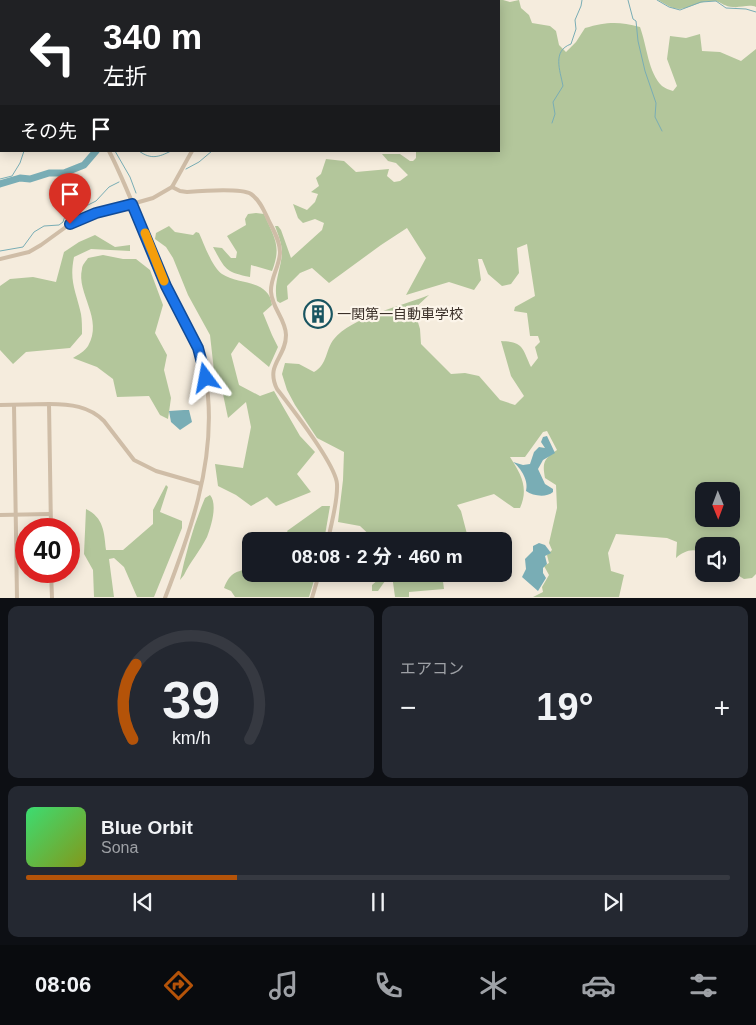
<!DOCTYPE html>
<html lang="ja">
<head>
<meta charset="utf-8">
<style>
  body { margin:0; font-family:Helvetica,"Noto Sans JP",sans-serif; background:#242831; color:#f1f3f6; height:100vh; display:flex; flex-direction:column; font-size:19px; white-space:nowrap }
  * { box-sizing:border-box; margin:0 }
  p { font-size:16px; color:#9ea1a6 }
  .icon { flex:none; width:28px; height:28px; fill:none; stroke:currentColor; stroke-width:2; stroke-linecap:round; stroke-linejoin:round }
  .map { position:relative; height:598px; overflow:hidden }
  .sheet { display:flex; flex-direction:column; gap:8px; padding:8px; background:#0d0f14; flex:1 }
  .sheet>* { flex:none }
  .banner { position:absolute; left:0px; top:0px; width:500px; height:152px; box-shadow:0 2px 12px #0003; background:#202124; color:#fff; overflow:hidden }
  .needle { width:32px; rotate:179deg }
  .fabs { position:absolute; left:695px; top:482px; display:grid; gap:10px }
  .fabs a { display:grid; place-items:center; width:45px; height:45px; border-radius:10px; background:#171b24; box-shadow:0 2px 12px #0003; font-size:25px }
  .speed { position:absolute; left:15px; top:518px; display:flex; gap:10px; font-size:25px; font-weight:700; text-align:center }
  .speed>* { display:grid; place-content:center; width:65px; height:65px; border-radius:50%; background:#171b24; box-shadow:0 2px 12px #0003; line-height:1 }
  .speed .limit { border:8px solid #d22; background:#fff; color:#111 }
  .pin { position:absolute; display:grid; place-items:center; width:42px; height:42px; color:#fff; margin:-51px -21px; border-radius:50% 50% 50% 0; rotate:-45deg; box-shadow:0 0 5px #0007 }
  .pin .icon { rotate:45deg }
  .me { position:absolute; width:55px; margin:-28px; rotate:347deg; stroke-linejoin:round; filter:drop-shadow(0 0 4px #0008) }
  .turn { display:flex; align-items:center; gap:18px; height:105px; padding:0 20px; font-size:22px }
  .turn .icon { width:65px; height:65px; stroke-width:2.5 }
  .turn b { display:block; font-size:35px; line-height:42px }
  .then { display:flex; align-items:center; height:48px; padding:0 20px; background:#0003; gap:10px; font-size:19px }
  .big { font-size:38px; font-weight:700; line-height:1.1 }
  .sheet .card { flex:1; display:flex; flex-direction:column; justify-content:center; gap:8px; min-width:0; padding:0 18px; border-radius:10px; background:#242831 }
  .sheet .dial { align-items:center; gap:0 }
  .dial svg { height:130px; overflow:visible; fill:none; stroke:#363941; stroke-width:7; stroke-linecap:round; text-anchor:middle }
  .dial text { fill:#f1f3f6; stroke:none }
  .song { display:flex; align-items:center; gap:15px }
  .cover { width:60px; height:60px; border-radius:8px; background:linear-gradient(135deg,hsl(140 70% 55%),hsl(70 70% 35%)) }
  .played { height:5px; border-radius:2px; background:linear-gradient(90deg,#b45309 30%,#363941 30%) }
  .keys { display:flex; justify-content:space-around; direction:ltr }
  .heat { display:flex; justify-content:space-between; align-items:center; font-size:28px; direction:ltr }
  .sheet .tiles { flex:1; display:grid; gap:8px; grid-template-columns:1fr 1fr }
  .card:last-child { grid-column:span 2 }
  .trip { position:absolute; left:242px; top:532px; width:270px; height:50px; border-radius:10px; background:#171b24; box-shadow:0 2px 12px #0003; font-weight:700; line-height:50px; text-align:center }
  .tab-bar { display:flex; height:80px; justify-content:space-around; align-items:center; background:#090b0e; color:#9ea1a6 }
  .tab-bar .icon { width:35px; height:35px }
  .tab-bar .current { color:#b45309 }
  .tab-bar b { font-size:22px; color:#f1f3f6 }
  .map>svg:first-child { display:block }
  .green { fill:#b3c69b; fill-rule:evenodd }
  .water { fill:#79adb5 }
  .lines { fill:none; stroke-linecap:round; stroke-linejoin:round }
  .stream { stroke:#79adb5; stroke-width:1 }
  .river { stroke:#79adb5; stroke-width:7 }
  .minor { stroke:#cfbda7; stroke-width:4 }
  .route-casing { stroke:#114b97; stroke-width:12 }
  .route { stroke:#1a73e8; stroke-width:9 }
  .slow { stroke:#f59e0b; stroke-width:9 }
  .labels { text-anchor:middle; stroke-width:4.5; stroke-linejoin:round; paint-order:stroke }
  .poi-label { font-size:14px; fill:#3b3029; stroke:#fcf5ea; text-anchor:start }
</style>
</head>
<body>
<div class="map">
<svg width="756" height="598" viewBox="0 0 756 598">
  <rect width="100%" height="100%" fill="#f5ecdd"/>
  <g class="green">
    <path d="M138 0H360L137 1Z"/>
    <path d="M470 0H503L510 2 519 0 521 8 529 15 532 23 550 26 556 31 559 45 566 52 576 42 585 28C606 22 618 21 640 27 647 46 648 72 662 86 665 88 669 90 673 91L677 86 667 59 670 36 686 38 700 34 702 51 720 52 741 61 756 49V574L752 578 744 579 731 571V546H704V554C694 547 684 551 676 558L677 542 667 538 616 534 608 553 611 571 624 575 619 597H533L543 592 542 587 549 575 544 566 549 563 547 555 552 550 549 543 557 508 556 485 545 478C542 462 544 459 557 450L547 431 543 432 525 457H510C521 474 529 488 520 508H514L494 494 457 505 461 511 467 534 423 536 428 541H376L360 526 338 522 343 480 344 452 317 438 295 405 287 390 282 374 285 363 299 364 314 372C328 364 325 350 334 339 350 318 404 305 429 295L414 309 420 329 421 344 451 374 465 373 479 376 500 400 515 405 524 396 511 376 501 341C524 342 522 348 531 367L538 358 535 347 540 342 538 336H530L527 313 514 311 515 307 535 296 527 244 517 248 519 273 511 284 502 286 488 274 482 259H478L481 280 474 290 449 282 406 295 426 258 407 228 381 245 329 283 312 268 300 273 287 286 288 299 280 303 277 301C273 283 281 270 282 253 282 243 278 235 275 226H278L281 230 291 258 322 230 324 223 315 219 303 223 298 218 293 204 307 210 315 202 318 194 311 192 319 186 316 178 321 174 326 159 344 161 356 172 389 169 387 176 394 182 400 181 408 175 396 163 388 161 382 154H400L410 161H413L416 158V151H499V1H468ZM704 491H731V519H704Z"/>
    <path d="M658 0H756V7C749 4 740 8 733 7 725 7 721 2 715 1 701 0 693 7 680 9 672 9 665 4 658 0Z"/>
    <path d="M256 213 264 214C274 237 282 246 272 271L251 265 250 277C225 272 225 269 213 247L222 248 231 258H236L237 252 227 236 246 225 245 219 248 214Z"/>
    <path d="M169 226 175 232 193 235 196 232 199 233C204 244 212 267 222 274 238 285 269 279 272 305L263 313 272 335 278 347 269 367 239 342 231 354 239 385 260 396 274 391 300 436 315 452 297 474 311 492 276 506 267 497 251 506 236 495 218 486 215 464 243 468 251 427 246 402 228 418 220 380 214 371 210 335 188 295 173 258 166 247 155 239 156 233Z"/>
    <path d="M95 235 115 247 130 245V251L91 249 74 257C69 282 76 291 81 314 82 320 82 328 82 334L70 348 26 352 13 364 0 350V286L10 279 33 277 56 282 64 252 79 242Z"/>
    <path d="M103 255 123 259H136L150 270 163 305 155 333 167 355 164 370 171 398 168 419 160 415 149 396 117 397 113 379 97 367 73 358C78 355 85 351 88 346 104 319 76 293 82 269 82 265 86 261 88 258Z"/>
    <path d="M166 485 168 487 160 512 182 521V528L154 597H137L124 567 114 558 109 559 114 597H94L93 570 84 554 86 509C104 518 104 532 106 550H123L153 524V510Z"/>
    <path d="M210 495C218 504 211 527 207 537 200 551 190 562 184 575L180 580C186 552 194 524 205 498Z"/>
    <path d="M322 506H330L324 541H293L287 531Z"/>
    <path d="M243 554 251 555V574H316L309 597H235L231 591 224 588C230 573 234 573 248 568L247 560Z"/>
    <path d="M381 574H442L444 589 409 592V597H395L392 575 385 581 378 591H372V585L379 579Z"/>
  </g>
  <g class="water">
    <path d="M184 410H189L192 422 180 430 171 422 169 411Z"/>
    <path d="M547 436 555 453 543 460 538 469 545 484 553 489V492C546 498 533 496 526 491 529 481 521 468 513 462L523 465 530 464 534 452 539 447 545 448 541 442 543 437Z"/>
    <path d="M539 543 545 545 551 553 545 556 547 564 543 568V573L546 578 538 591 522 577 526 569 525 559 533 551V546Z"/>
  </g>
  <g class="lines">
    <g class="stream">
      <path d="M80 0 81 1"/>
      <path d="M433 0V1"/>
      <path d="M628 0 633 19 636 21 638 41 645 71 656 103 655 117 662 131"/>
      <path d="M657 0 669 7 680 10 701 2 716 1 726 8 746 9 756 12"/>
      <path d="M50 1V0"/>
      <path d="M384 1 385 0"/>
      <path d="M392 1 395 0"/>
      <path d="M465 1 466 0"/>
      <path d="M0 100 1 99"/>
      <path d="M552 123 555 114 553 102 563 86C560 70 552 51 571 44L576 29 575 20 581 6 582 0"/>
      <path d="M115 151 130 177 136 193"/>
      <path d="M139 151C151 160 159 157 171 151"/>
      <path d="M186 169 199 162 212 151"/>
      <path d="M0 179 12 176 20 163 24 151"/>
      <path d="M0 251 23 247 34 232 44 226 59 225 63 222 67 210 75 204 88 205 96 201 109 187 119 182"/>
    </g>
    <path class="river" d="M0 184 20 178 30 179 49 173H64L84 165 96 151"/>
    <g class="minor">
      <path d="M73 0V1"/>
      <path d="M366 1 367 0"/>
      <path d="M109 151C131 194 146 239 165 284 174 306 189 326 198 348 204 363 206 380 208 396 214 466 190 533 165 598"/>
      <path d="M172 187 180 191 187 192C200 191 241 188 251 194 260 200 264 211 268 219 273 230 280 240 280 252 280 266 270 278 271 292 272 308 286 320 286 335 286 358 265 364 277 389 291 407 336 465 337 484 338 502 331 523 328 541"/>
      <path d="M0 259 29 252 41 245 70 224 83 218 153 198 172 187 192 151"/>
      <path d="M49 404C70 404 89 406 104 421L134 460 156 471 201 484"/>
      <path d="M0 405 49 404 51 529"/>
      <path d="M14 405 17 598"/>
      <path d="M0 515 50 514"/>
      <path d="M51 571 52 598"/>
      <path d="M312 598 319 574"/>
    </g>
  </g>
  <g class="lines">
    <defs>
      <path id="route" d="M70 224 96 213 132 204 166 286 198 348 206 378"/>
    </defs>
    <use href="#route" class="route-casing"/>
    <use href="#route" class="route"/>
    <path class="slow" d="M145 233 164 281"/>
  </g>
  <defs>
    <symbol id="building-ring" viewBox="-11 -11 22 22"><circle r="9.5" fill="#fcf5ea" stroke="#195561" stroke-width="1.5"/><path d="M-4-6H4V6H1V3H-1V6H-4ZM-2.5-4.3h1.7v1.8h-1.7ZM.8-4.3h1.7v1.8H.8ZM-2.5-1h1.7V.8h-1.7ZM.8-1h1.7V.8H.8Z" fill="#195561"/></symbol>
  </defs>
  <g fill-rule="evenodd">
    <use href="#building-ring" x="302" y="298" width="32" height="32"/>
  </g>
  <g class="labels">
    <g class="poi-label">
      <text x="337" y="319">一関第一自動車学校</text>
    </g>
  </g>
</svg>
<div class="fabs">
<a><svg class="needle" viewBox="-14 -14 28 28"><path d="M0-13l5 13h-10z" fill="#e53935"/><path d="M0 13l5-13h-10z" fill="#9ea1a6"/></svg></a>
<a><svg class="icon" aria-label="sound" viewBox="0 0 24 24"><path d="M4 9h4l5-4v14l-5-4H4zM17 9q2 3 0 6"/></svg></a>
</div>
<div class="speed"><div class="limit">40</div></div>
<div class="pin" style="left:70px;top:224px;background:#d93025"><svg class="icon" aria-label="arrive" viewBox="0 0 24 24"><path d="M6 21V4h12l-3 4 3 4H6"/></svg></div>
<svg class="me" style="left:206px;top:378px" viewBox="-20 -20 40 40"><path d="M0-17L14 15 0 8-14 15z" fill="#1a73e8" stroke="#fff" stroke-width="4"/></svg>
<div class="trip">08:08 · 2 分 · 460 m</div>
<div class="banner">
<div class="turn"><svg class="icon" aria-label="left" viewBox="0 0 24 24"><path d="M17 20v-9H6M10 6l-5 5 5 5"/></svg><div><b>340 m</b>左折</div></div>
<div class="then">その先<svg class="icon" aria-label="arrive" viewBox="0 0 24 24"><path d="M6 21V4h12l-3 4 3 4H6"/></svg></div>
</div>
</div>
<section class="sheet">
<div class="tiles">
<div class="card dial"><svg viewBox="0 0 100 80">
<path d="M14 69A42 42 0 1 1 86 69"/>
<path d="M14 69A42 42 0 0 1 16 23" stroke="#b45309"/>
<text x="50" y="56" font-size="32" font-weight="700">39</text>
<text x="50" y="72" font-size="11">km/h</text>
</svg></div>
<div class="card"><p>エアコン</p>
<div class="heat"><a>−</a><b class="big">19°</b><a>+</a></div>
</div>
<div class="card">
<div class="song"><i class="cover"></i><div><b>Blue Orbit</b><p>Sona</p></div></div>
<div class="played"></div>
<div class="keys"><svg class="icon" aria-label="previous" viewBox="0 0 24 24"><path d="M18 5L8 12l10 7zM5 5v14"/></svg><svg class="icon" aria-label="pause" viewBox="0 0 24 24"><path d="M8 5v14M16 5v14"/></svg><svg class="icon" aria-label="next" viewBox="0 0 24 24"><path d="M6 5l10 7-10 7zM19 5v14"/></svg></div>
</div>
</div>
</section>
<nav class="tab-bar">
<b>08:06</b>
<svg class="icon current" aria-label="directions" viewBox="0 0 24 24"><path d="M12 3l9 9-9 9-9-9zM9 14v-3h6M13 9l2 2-2 2"/></svg>
<svg class="icon" aria-label="music" viewBox="0 0 24 24"><path d="M9 18V5l10-2v13"/><circle cx="6" cy="18" r="3"/><circle cx="16" cy="16" r="3"/></svg>
<svg class="icon" aria-label="phone" viewBox="0 0 24 24"><path d="M5 4h4l2 5-3 2q2 4 5 5l2-3 5 2v4C11 20 4 13 5 4z"/></svg>
<svg class="icon" aria-label="climate" viewBox="0 0 24 24"><path d="M12 3v18M4 7l16 10M4 17L20 7"/></svg>
<svg class="icon" aria-label="car" viewBox="0 0 24 24"><path d="M5 17H2v-5l4-1 3-4h7l3 4 3 1v5h-3M9 17h6M6 11h13"/><circle cx="7" cy="17" r="2"/><circle cx="17" cy="17" r="2"/></svg>
<svg class="icon" aria-label="filters" viewBox="0 0 24 24"><path d="M4 7h16M4 17h16"/><circle cx="9" cy="7" r="2"/><circle cx="15" cy="17" r="2"/></svg>
</nav>
</body>
</html>
